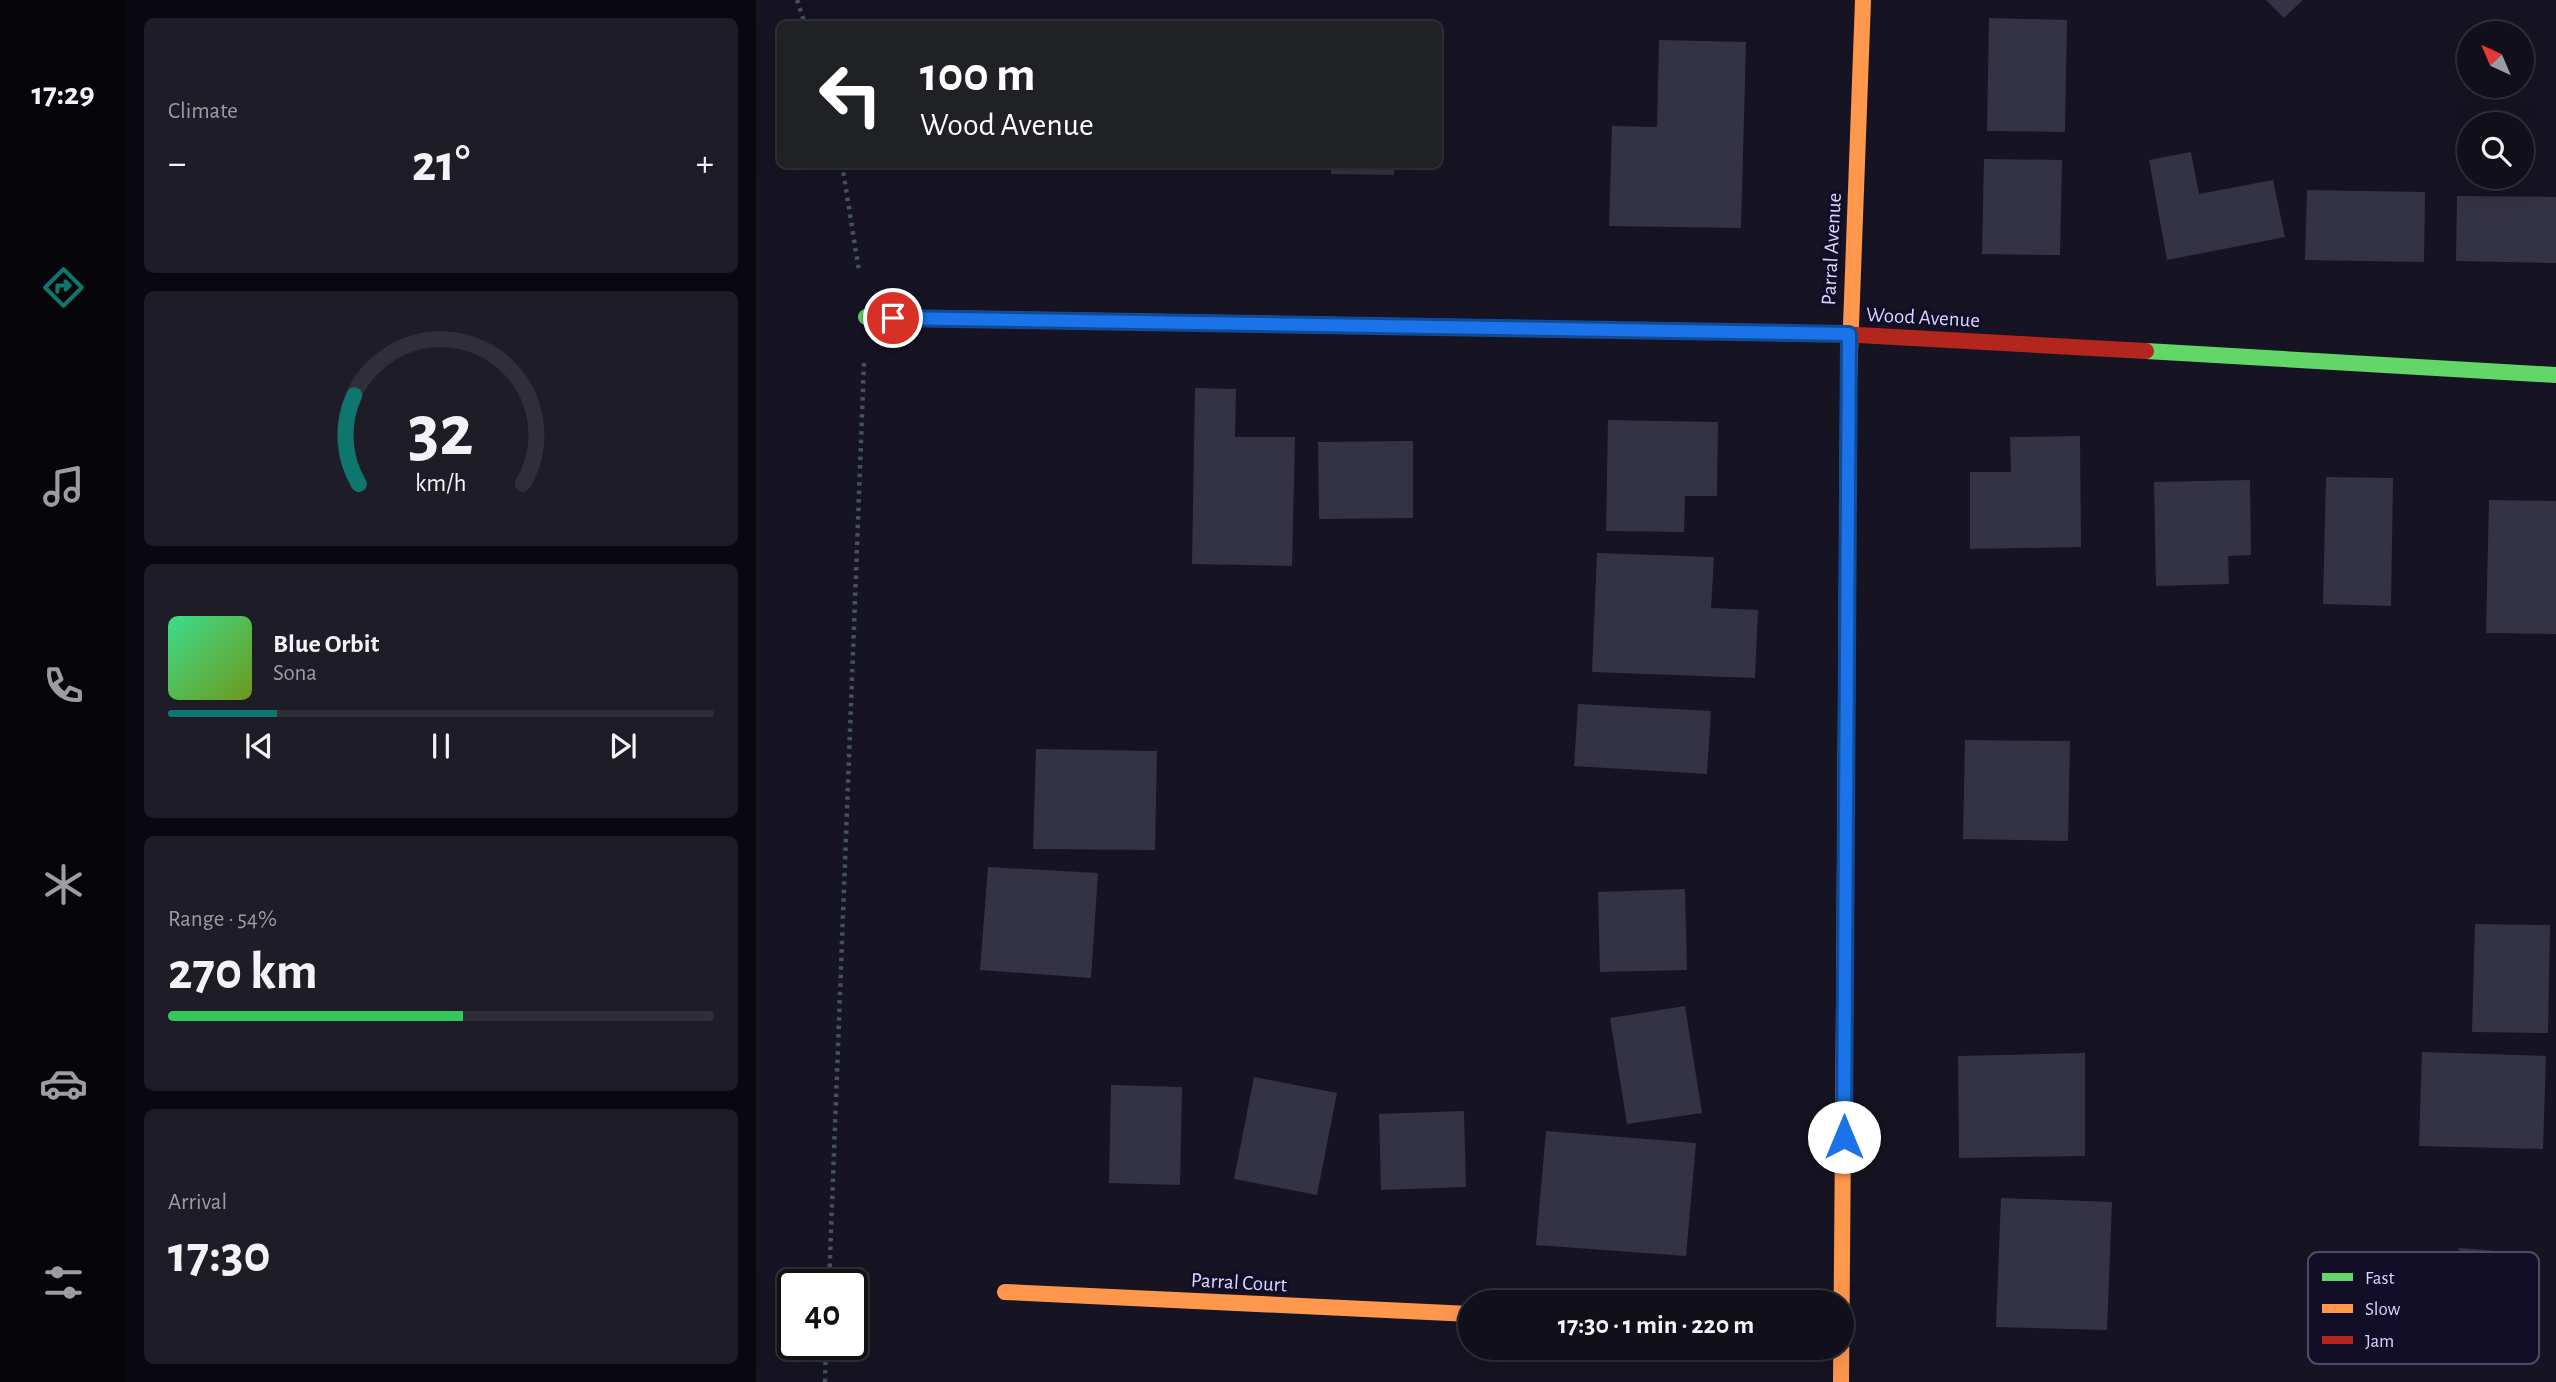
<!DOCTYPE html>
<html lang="en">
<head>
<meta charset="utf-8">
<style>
  body { margin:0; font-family:"Alegreya Sans",sans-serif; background:#1e1d27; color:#f1f3f6; height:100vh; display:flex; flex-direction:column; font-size:26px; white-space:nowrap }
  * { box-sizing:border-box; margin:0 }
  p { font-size:23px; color:#9c9ca2 }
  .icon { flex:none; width:38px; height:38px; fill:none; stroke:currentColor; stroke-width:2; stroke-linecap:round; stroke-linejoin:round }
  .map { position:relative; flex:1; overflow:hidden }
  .details { display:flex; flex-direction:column; gap:18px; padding:18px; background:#09080e; width:630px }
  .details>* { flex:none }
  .guide { position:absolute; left:21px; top:21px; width:665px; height:147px; border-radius:10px; box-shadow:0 7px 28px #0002,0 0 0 2px #302f39; background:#202124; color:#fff; overflow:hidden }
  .needle { width:46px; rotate:316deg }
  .buttons { position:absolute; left:1701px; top:21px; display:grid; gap:14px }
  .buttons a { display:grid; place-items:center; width:77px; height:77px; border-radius:50%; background:#100f1a; box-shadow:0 7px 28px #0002,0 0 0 2px #302f39; font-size:35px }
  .speed { position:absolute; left:21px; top:1269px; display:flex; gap:14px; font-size:35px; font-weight:700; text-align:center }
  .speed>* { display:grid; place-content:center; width:91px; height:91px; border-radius:50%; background:#100f1a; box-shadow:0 7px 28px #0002,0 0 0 2px #302f39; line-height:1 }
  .speed .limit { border:4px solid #111; border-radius:10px; background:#fff; color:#111 }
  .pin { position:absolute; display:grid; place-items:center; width:60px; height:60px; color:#fff; margin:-30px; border:4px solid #fff; border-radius:50%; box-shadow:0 2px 7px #0007 }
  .me { position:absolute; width:77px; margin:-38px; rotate:0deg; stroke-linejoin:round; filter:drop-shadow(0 0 5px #0008) }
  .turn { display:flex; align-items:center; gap:24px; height:147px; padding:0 28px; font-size:32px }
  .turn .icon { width:91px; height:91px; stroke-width:2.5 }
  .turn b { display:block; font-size:49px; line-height:60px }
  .big { font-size:52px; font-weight:600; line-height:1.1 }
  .details .card { flex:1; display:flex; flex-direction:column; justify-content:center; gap:10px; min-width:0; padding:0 24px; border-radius:10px; background:#1e1d27 }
  .details .dial { align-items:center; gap:0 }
  .dial svg { height:182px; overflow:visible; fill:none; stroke:#302f39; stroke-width:7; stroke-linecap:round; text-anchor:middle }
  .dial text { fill:#f1f3f6; stroke:none }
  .song { display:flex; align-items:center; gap:21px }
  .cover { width:84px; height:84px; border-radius:10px; background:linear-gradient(135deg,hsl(150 70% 55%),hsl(80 70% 35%)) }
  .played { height:7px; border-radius:4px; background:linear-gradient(90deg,#0f766e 20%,#302f39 20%) }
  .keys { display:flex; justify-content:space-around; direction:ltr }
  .heat { display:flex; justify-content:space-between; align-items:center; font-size:38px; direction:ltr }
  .charge { height:10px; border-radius:5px; background:linear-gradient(90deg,#34c759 54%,#302f39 0) }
  .trip { position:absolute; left:702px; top:1290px; width:396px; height:70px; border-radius:35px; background:#100f1a; box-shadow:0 7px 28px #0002,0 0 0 2px #302f39; font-weight:600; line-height:70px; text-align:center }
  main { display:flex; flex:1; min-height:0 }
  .menu { display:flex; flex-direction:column; width:126px; justify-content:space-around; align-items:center; background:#06060a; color:#9c9ca2 }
  .menu .icon { width:49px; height:49px }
  .menu .on { color:#0f766e }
  .menu b { font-size:32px; color:#f1f3f6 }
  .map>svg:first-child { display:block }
  .building { fill:#343245 }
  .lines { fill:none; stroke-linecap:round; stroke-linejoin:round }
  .path { stroke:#435162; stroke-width:4.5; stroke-dasharray:3.5 5; stroke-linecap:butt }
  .fast { stroke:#63d668; stroke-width:16 }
  .slow { stroke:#ff974d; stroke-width:16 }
  .jam { stroke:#b3261e; stroke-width:16 }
  .route-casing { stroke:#114b97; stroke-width:18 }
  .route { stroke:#1a73e8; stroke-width:12 }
  .labels { text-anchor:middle; stroke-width:7; stroke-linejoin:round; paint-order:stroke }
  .street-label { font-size:21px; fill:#dad5ff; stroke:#120e28 }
  .key { fill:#120e28; stroke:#4e4a68; stroke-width:2 }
  .key-label { font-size:19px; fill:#dad5ff }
</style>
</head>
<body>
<main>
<nav class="menu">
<b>17:29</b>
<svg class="icon on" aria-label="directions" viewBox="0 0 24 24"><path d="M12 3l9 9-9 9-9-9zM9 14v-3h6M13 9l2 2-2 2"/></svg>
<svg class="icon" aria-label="music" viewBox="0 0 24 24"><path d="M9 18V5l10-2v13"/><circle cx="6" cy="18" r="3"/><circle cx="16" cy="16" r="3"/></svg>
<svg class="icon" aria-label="phone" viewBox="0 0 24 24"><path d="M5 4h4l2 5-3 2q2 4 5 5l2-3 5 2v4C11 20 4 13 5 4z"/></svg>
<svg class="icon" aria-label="climate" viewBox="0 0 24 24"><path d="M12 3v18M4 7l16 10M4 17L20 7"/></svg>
<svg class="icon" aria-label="car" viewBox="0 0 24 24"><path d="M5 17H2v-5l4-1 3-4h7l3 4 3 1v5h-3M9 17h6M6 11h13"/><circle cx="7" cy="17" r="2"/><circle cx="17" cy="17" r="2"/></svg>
<svg class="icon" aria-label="filters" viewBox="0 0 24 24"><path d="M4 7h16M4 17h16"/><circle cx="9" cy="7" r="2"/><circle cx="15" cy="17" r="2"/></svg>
</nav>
<section class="details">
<div class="card"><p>Climate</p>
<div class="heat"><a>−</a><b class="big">21°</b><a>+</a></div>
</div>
<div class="card dial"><svg viewBox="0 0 100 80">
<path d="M14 69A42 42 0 1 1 86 69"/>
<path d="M14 69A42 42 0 0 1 12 30" stroke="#0f766e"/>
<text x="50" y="56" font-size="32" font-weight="700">32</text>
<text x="50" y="72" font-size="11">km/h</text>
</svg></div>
<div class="card">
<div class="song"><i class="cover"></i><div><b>Blue Orbit</b><p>Sona</p></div></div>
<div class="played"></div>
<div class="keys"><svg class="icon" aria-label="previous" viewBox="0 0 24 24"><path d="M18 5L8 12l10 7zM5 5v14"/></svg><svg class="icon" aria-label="pause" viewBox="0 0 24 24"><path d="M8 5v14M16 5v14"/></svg><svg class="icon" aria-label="next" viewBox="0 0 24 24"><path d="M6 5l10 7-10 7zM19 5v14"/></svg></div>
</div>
<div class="card"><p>Range · 54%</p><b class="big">270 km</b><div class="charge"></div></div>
<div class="card"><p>Arrival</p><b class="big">17:30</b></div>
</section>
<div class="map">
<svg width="1800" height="1382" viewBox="0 0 1800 1382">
  <rect width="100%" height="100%" fill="#161422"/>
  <g class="building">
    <path d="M1510 0H1547L1528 18Z"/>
    <path d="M1233 18 1311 20 1309 132 1231 131Z"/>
    <path d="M903 40 990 42 985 228 853 226 856 126 901 127Z"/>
    <path d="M1435 152 1443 194 1517 180 1529 237 1411 260 1393 160Z"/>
    <path d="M1228 159 1306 160 1304 255 1226 254Z"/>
    <path d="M575 164H638V175L575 174Z"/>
    <path d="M1551 190 1669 192 1668 262 1549 260Z"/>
    <path d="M1701 196 1800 197V263L1700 261Z"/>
    <path d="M439 388 480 389 479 437H539L536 566 436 564Z"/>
    <path d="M852 420 962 422 961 496H929L928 532 850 531Z"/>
    <path d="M1324 436 1325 547 1214 549V472H1255L1254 437Z"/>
    <path d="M657 441V518L563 519 562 442Z"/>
    <path d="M1570 477 1637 478 1635 606 1567 604Z"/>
    <path d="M1494 480 1495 555 1472 556 1473 584 1400 586 1398 482Z"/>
    <path d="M1733 500 1800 501V634L1730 633Z"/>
    <path d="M841 553 958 557 955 608 1002 610 999 678 836 672Z"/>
    <path d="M822 704 955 711 951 774 818 766Z"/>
    <path d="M1209 740 1314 741 1312 841 1207 839Z"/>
    <path d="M280 749 401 751 399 850 277 849Z"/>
    <path d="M232 867 342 873 335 978 224 970Z"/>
    <path d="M929 889 931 970 844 972 842 892Z"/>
    <path d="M1719 924 1794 925 1792 1033 1716 1032Z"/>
    <path d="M929 1006 946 1113 871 1124 854 1018Z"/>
    <path d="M1666 1052 1790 1056 1787 1149 1663 1146Z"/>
    <path d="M1329 1053V1156L1203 1158 1202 1056Z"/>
    <path d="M498 1077 581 1093 561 1195 478 1179Z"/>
    <path d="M355 1085 426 1087 424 1185 353 1183Z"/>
    <path d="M708 1111 710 1187 625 1190 623 1114Z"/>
    <path d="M790 1131 940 1143 930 1256 780 1245Z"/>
    <path d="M1245 1198 1356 1202 1351 1330 1240 1327Z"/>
    <path d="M1703 1248 1767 1253 1759 1344 1695 1339Z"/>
  </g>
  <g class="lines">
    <g class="path">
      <path d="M41 0 49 24"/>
      <path d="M86 164 103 271"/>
      <path d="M73 1284 108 363"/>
      <path d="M69 1382 70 1344"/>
    </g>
    <g class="fast">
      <path d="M110 317 702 327"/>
      <path d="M1390 351 1800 375"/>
      <path d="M1088 1010 1092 407"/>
    </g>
    <g class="slow">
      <path d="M702 327 1084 334"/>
      <path d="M1092 407 1107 0"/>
      <path d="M249 1292 714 1314"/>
      <path d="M1085 1382 1088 1010"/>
    </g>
    <path class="jam" d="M1084 334 1390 351"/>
  </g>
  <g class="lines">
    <defs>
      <path id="route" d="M137 318 1093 334 1088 1137"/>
    </defs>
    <use href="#route" class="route-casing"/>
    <use href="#route" class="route"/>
  </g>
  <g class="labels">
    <g class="street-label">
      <text transform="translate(1075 249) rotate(-87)" y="7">Parral Avenue</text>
      <text transform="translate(1167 317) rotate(3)" y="7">Wood Avenue</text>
      <text transform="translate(483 1282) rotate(3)" y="7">Parral Court</text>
    </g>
  </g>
  <rect x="1552" y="1252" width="231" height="112" rx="10" class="key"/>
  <rect x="1566" y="1273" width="31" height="8" fill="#63d668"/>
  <rect x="1566" y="1304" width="31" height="9" fill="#ff974d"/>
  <rect x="1566" y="1336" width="31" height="8" fill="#b3261e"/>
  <g class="key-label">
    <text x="1609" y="1284">Fast</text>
    <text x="1609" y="1315">Slow</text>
    <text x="1609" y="1347">Jam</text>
  </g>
</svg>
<div class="buttons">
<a><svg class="needle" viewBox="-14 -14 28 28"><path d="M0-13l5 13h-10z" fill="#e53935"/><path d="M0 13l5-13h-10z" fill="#9c9ca2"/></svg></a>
<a><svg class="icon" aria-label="search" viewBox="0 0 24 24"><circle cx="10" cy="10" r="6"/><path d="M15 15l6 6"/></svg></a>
</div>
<div class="speed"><div class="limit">40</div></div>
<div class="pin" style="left:137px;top:318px;background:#d93025"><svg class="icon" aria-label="arrive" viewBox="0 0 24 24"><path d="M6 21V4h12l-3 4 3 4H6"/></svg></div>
<svg class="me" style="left:1088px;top:1137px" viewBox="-20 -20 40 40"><circle r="19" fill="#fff"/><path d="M0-13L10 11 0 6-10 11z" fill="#1a73e8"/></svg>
<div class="trip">17:30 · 1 min · 220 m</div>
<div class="guide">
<div class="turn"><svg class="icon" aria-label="left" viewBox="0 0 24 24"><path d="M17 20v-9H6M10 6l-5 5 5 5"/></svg><div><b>100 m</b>Wood Avenue</div></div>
</div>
</div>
</main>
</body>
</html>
